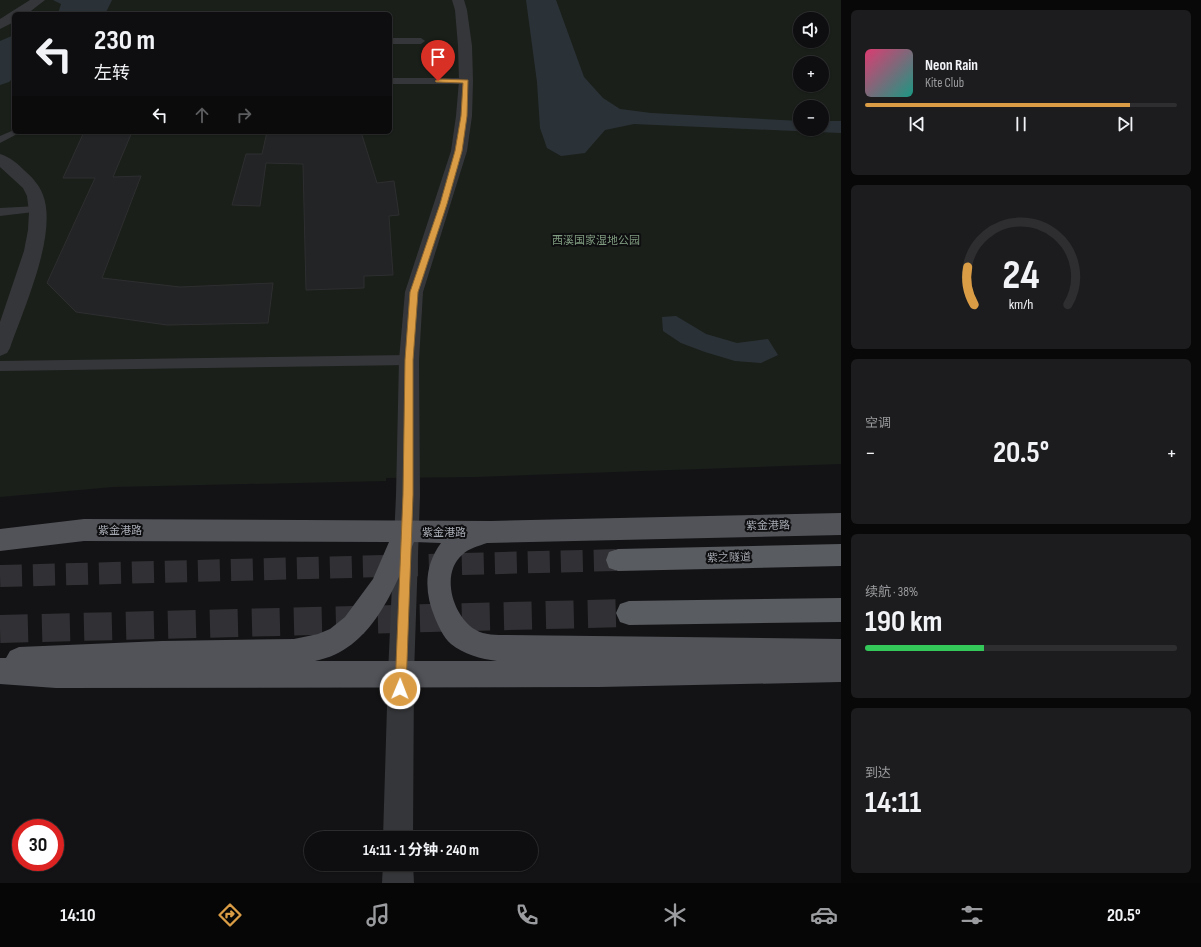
<!DOCTYPE html>
<html lang="zh">
<head>
<meta charset="utf-8">
<style>
  body { margin:0; font-family:"Sofia Sans Condensed","Noto Sans SC",sans-serif; background:#1c1c1e; color:#f1f3f6; height:100vh; display:flex; flex-direction:column; font-size:15px; white-space:nowrap }
  * { box-sizing:border-box; margin:0 }
  p { font-size:13px; color:#9b9c9f }
  .icon { flex:none; width:22px; height:22px; fill:none; stroke:currentColor; stroke-width:2; stroke-linecap:round; stroke-linejoin:round }
  .map { position:relative; flex:1; overflow:hidden }
  .drawer { display:flex; flex-direction:column; gap:10px; padding:10px; background:#080809; width:360px }
  .drawer>* { flex:none }
  .top-card { position:absolute; left:12px; top:12px; width:380px; height:122px; border-radius:6px; box-shadow:0 1px 3px #0004,0 0 0 1px #2e2e30; background:#0e0e10; color:#f1f3f6; overflow:hidden }
  .fabs { position:absolute; left:793px; top:12px; display:grid; gap:8px }
  .fabs a { display:grid; place-items:center; width:36px; height:36px; border-radius:50%; background:#0e0e10; box-shadow:0 1px 3px #0004,0 0 0 1px #2e2e30; font-size:20px }
  .speed { position:absolute; left:12px; top:819px; display:flex; gap:8px; font-size:20px; font-weight:700; text-align:center }
  .speed>* { display:grid; place-content:center; width:52px; height:52px; border-radius:50%; background:#0e0e10; box-shadow:0 1px 3px #0004,0 0 0 1px #2e2e30; line-height:1 }
  .speed .limit { border:6px solid #d22; background:#fff; color:#111 }
  .pin { position:absolute; display:grid; place-items:center; width:34px; height:34px; color:#fff; margin:-41px -17px; border-radius:50% 50% 50% 0; rotate:-45deg; box-shadow:0 0 4px #0007 }
  .pin .icon { rotate:45deg }
  .me { position:absolute; width:44px; margin:-22px; rotate:1deg; stroke-linejoin:round; filter:drop-shadow(0 0 3px #0008) }
  .turn { display:flex; align-items:center; gap:14px; height:84px; padding:0 16px; font-size:18px }
  .turn .icon { width:52px; height:52px; stroke-width:2.5 }
  .turn b { display:block; font-size:28px; line-height:34px }
  .lanes { display:flex; align-items:center; height:38px; padding:0 16px; background:#0003; justify-content:center; gap:20px; direction:ltr }
  .lanes .off { opacity:.35 }
  .big { font-size:30px; font-weight:700; line-height:1.1 }
  .drawer .widget { flex:1; display:flex; flex-direction:column; justify-content:center; gap:6px; min-width:0; padding:0 14px; border-radius:6px; background:#1c1c1e }
  .drawer .dial { align-items:center; gap:0 }
  .dial svg { height:104px; overflow:visible; fill:none; stroke:#2e2e30; stroke-width:7; stroke-linecap:round; text-anchor:middle }
  .dial text { fill:#f1f3f6; stroke:none }
  .song { display:flex; align-items:center; gap:12px }
  .cover { width:48px; height:48px; border-radius:6px; background:linear-gradient(135deg,hsl(340 70% 55%),hsl(170 70% 35%)) }
  .played { height:4px; border-radius:2px; background:linear-gradient(90deg,#da9d46 85%,#2e2e30 85%) }
  .keys { display:flex; justify-content:space-around; direction:ltr }
  .heat { display:flex; justify-content:space-between; align-items:center; font-size:22px; direction:ltr }
  .charge { height:6px; border-radius:3px; background:linear-gradient(90deg,#34c759 38%,#2e2e30 0) }
  .trip { position:absolute; left:304px; top:831px; width:234px; height:40px; border-radius:20px; background:#0e0e10; box-shadow:0 1px 3px #0004,0 0 0 1px #2e2e30; font-weight:700; line-height:40px; text-align:center }
  .tab-bar { display:flex; height:64px; justify-content:space-around; align-items:center; background:#060606; color:#9b9c9f }
  .tab-bar .icon { width:28px; height:28px }
  .tab-bar .on { color:#da9d46 }
  .tab-bar b { font-size:18px; color:#f1f3f6 }
  main { display:flex; flex:1; min-height:0 }
  .map>svg:first-child { display:block }
  .green { fill:#1a1f1a; fill-rule:evenodd }
  .water { fill:#2b3237 }
  .building { fill:#232425; stroke:#2e2e30 }
  .lines { fill:none; stroke-linecap:round; stroke-linejoin:round }
  .trunk-tunnel-far1 { stroke:#313135; stroke-width:22; stroke-dasharray:22 11; stroke-linecap:butt }
  .trunk-tunnel { stroke:#313135; stroke-width:28; stroke-dasharray:28 14; stroke-linecap:butt }
  .service { fill:#353639; fill-rule:evenodd }
  .minor { fill:#353639; fill-rule:evenodd }
  .primary { fill:#515358; fill-rule:evenodd }
  .trunk { fill:#595c60; fill-rule:evenodd }
  .route { fill:#da9d46; stroke:#8e662e }
  .labels { text-anchor:middle; stroke-width:4; stroke-linejoin:round; paint-order:stroke }
  .park-label { font-size:11px; fill:#809c80; stroke:#0e0e10 }
  .street-label { font-size:11px; fill:#a7abb3; stroke:#0e0e10 }
</style>
</head>
<body>
<main>
<div class="map">
<svg width="841" height="883" viewBox="0 0 841 883">
  <rect width="100%" height="100%" fill="#131315"/>
  <path class="green" d="M0 0H841V464L475 477 386 478V481L113 487 0 497ZM14 14H390V132H14ZM800 19H822V41H800ZM800 63H822V85H800ZM800 107H822V129H800Z"/>
  <g class="water">
    <path d="M53 0H112L105 14H58L61 4Z"/>
    <path d="M526 0H556L584 77 603 98 620 109 651 113 800 121V129H822V121H841V133L634 124 605 130 585 153 561 156 547 148 540 128 537 82Z"/>
    <path d="M14 35V77L9 82 0 85V41Z"/>
    <path d="M676 316 706 334 737 343 768 339 778 355 761 363 735 361 705 352 681 343 663 331 662 317Z"/>
  </g>
  <g class="building">
    <path d="M84 132H132L113 177 141 176 102 278 180 287 273 283 268 323 167 325 76 312 47 283 95 178H63Z"/>
    <path d="M267 132H361L377 183 394 181 399 215 389 216 393 275 364 276V288L306 290 303 164 266 163 260 206 232 205 246 154H262Z"/>
  </g>
  <g class="lines">
    <path class="trunk-tunnel-far1" d="M0 576 618 560"/>
    <path class="trunk-tunnel" d="M0 629 629 613"/>
    <g class="service">
      <path d="M390 38H421L425 41 421 44H390Z"/>
      <path d="M390 78H466L471 81 466 84H390Z"/>
      <path d="M14 130V132H21L0 143V136Z"/>
      <path d="M38 206 42 207 43 209 42 211 0 216V208Z"/>
      <path d="M409 355 414 357 415 360 414 363 409 365 0 371V361Z"/>
    </g>
    <g class="minor">
      <path d="M30 0H45L27 14H14V22L0 29V19Z"/>
      <path d="M452 0H464L467 10 472 46 473 81 472 116 467 151 423 292 419 360 420 495 414 674 413 838H383L388 674 396 495 399 360 405 292 451 151 456 116 459 81 458 46 455 10Z"/>
      <path d="M0 154C10 157 18 164 25 171 32 177 40 186 43 195 58 234 23 310 10 348L7 353 0 356V322L24 251 28 230 29 212 27 196 23 188 0 167Z"/>
      <path d="M383 864H413L414 883H382Z"/>
    </g>
    <path class="primary" d="M841 513V535L487 543C479 546 469 548 462 555 440 574 453 617 476 630 484 635 497 635 506 635L841 639V682L599 687 56 688 0 684V658H6L10 651 19 647 162 641 294 639 318 634 330 629 345 617 373 579 389 542 84 541 0 551V529L84 519 491 521ZM414 542 441 543C424 566 424 592 435 618 439 627 443 637 451 644 463 654 481 659 497 661H315C372 650 394 589 414 542Z"/>
    <g class="trunk">
      <path d="M841 544V566L618 571 609 568 606 560 609 552 618 549Z"/>
      <path d="M841 598V622L629 625 620 622 616 613 620 604 629 601Z"/>
    </g>
  </g>
  <path class="route" d="M438 79 468 80 467 116 462 151 447 204 418 292 413 360V495L406 689 404 693 400 694 396 693 395 689 403 495 405 360 410 292 440 204 455 151 461 116 463 83 436 82 435 81Z"/>
  <g class="labels">
    <g class="park-label">
      <text x="596" y="244">西溪国家湿地公园</text>
    </g>
    <g class="street-label">
      <text transform="translate(768 525) rotate(-1)" y="4">紫金港路</text>
      <text x="120" y="534">紫金港路</text>
      <text x="444" y="536">紫金港路</text>
      <text transform="translate(729 557) rotate(-1)" y="4">紫之隧道</text>
    </g>
  </g>
</svg>
<div class="fabs">
<a><svg class="icon" aria-label="sound" viewBox="0 0 24 24"><path d="M4 9h4l5-4v14l-5-4H4zM17 9q2 3 0 6"/></svg></a>
<a>+</a>
<a>−</a>
</div>
<div class="speed"><div class="limit">30</div></div>
<div class="pin" style="left:438px;top:81px;background:#d93025"><svg class="icon" aria-label="arrive" viewBox="0 0 24 24"><path d="M6 21V4h12l-3 4 3 4H6"/></svg></div>
<svg class="me" style="left:400px;top:689px" viewBox="-20 -20 40 40"><circle r="17" fill="#da9d46" stroke="#fff" stroke-width="3"/><path d="M0-11L8 9 0 5-8 9z" fill="#fff"/></svg>
<div class="trip">14:11 · 1 分钟 · 240 m</div>
<div class="top-card">
<div class="turn"><svg class="icon" aria-label="left" viewBox="0 0 24 24"><path d="M17 20v-9H6M10 6l-5 5 5 5"/></svg><div><b>230 m</b>左转</div></div>
<div class="lanes"><svg class="icon" aria-label="left" viewBox="0 0 24 24"><path d="M17 20v-9H6M10 6l-5 5 5 5"/></svg><svg class="icon off" aria-label="ahead" viewBox="0 0 24 24"><path d="M12 20V5M6 11l6-6 6 6"/></svg><svg class="icon off" aria-label="right" viewBox="0 0 24 24"><path d="M7 20v-9h11M14 6l5 5-5 5"/></svg></div>
</div>
</div>
<section class="drawer">
<div class="widget">
<div class="song"><i class="cover"></i><div><b>Neon Rain</b><p>Kite Club</p></div></div>
<div class="played"></div>
<div class="keys"><svg class="icon" aria-label="previous" viewBox="0 0 24 24"><path d="M18 5L8 12l10 7zM5 5v14"/></svg><svg class="icon" aria-label="pause" viewBox="0 0 24 24"><path d="M8 5v14M16 5v14"/></svg><svg class="icon" aria-label="next" viewBox="0 0 24 24"><path d="M6 5l10 7-10 7zM19 5v14"/></svg></div>
</div>
<div class="widget dial"><svg viewBox="0 0 100 80">
<path d="M14 69A42 42 0 1 1 86 69"/>
<path d="M14 69A42 42 0 0 1 9 40" stroke="#da9d46"/>
<text x="50" y="56" font-size="32" font-weight="700">24</text>
<text x="50" y="72" font-size="11">km/h</text>
</svg></div>
<div class="widget"><p>空调</p>
<div class="heat"><a>−</a><b class="big">20.5°</b><a>+</a></div>
</div>
<div class="widget"><p>续航 · 38%</p><b class="big">190 km</b><div class="charge"></div></div>
<div class="widget"><p>到达</p><b class="big">14:11</b></div>
</section>
</main>
<nav class="tab-bar">
<b>14:10</b>
<svg class="icon on" aria-label="directions" viewBox="0 0 24 24"><path d="M12 3l9 9-9 9-9-9zM9 14v-3h6M13 9l2 2-2 2"/></svg>
<svg class="icon" aria-label="music" viewBox="0 0 24 24"><path d="M9 18V5l10-2v13"/><circle cx="6" cy="18" r="3"/><circle cx="16" cy="16" r="3"/></svg>
<svg class="icon" aria-label="phone" viewBox="0 0 24 24"><path d="M5 4h4l2 5-3 2q2 4 5 5l2-3 5 2v4C11 20 4 13 5 4z"/></svg>
<svg class="icon" aria-label="climate" viewBox="0 0 24 24"><path d="M12 3v18M4 7l16 10M4 17L20 7"/></svg>
<svg class="icon" aria-label="car" viewBox="0 0 24 24"><path d="M5 17H2v-5l4-1 3-4h7l3 4 3 1v5h-3M9 17h6M6 11h13"/><circle cx="7" cy="17" r="2"/><circle cx="17" cy="17" r="2"/></svg>
<svg class="icon" aria-label="filters" viewBox="0 0 24 24"><path d="M4 7h16M4 17h16"/><circle cx="9" cy="7" r="2"/><circle cx="15" cy="17" r="2"/></svg>
<b>20.5°</b>
</nav>
</body>
</html>
